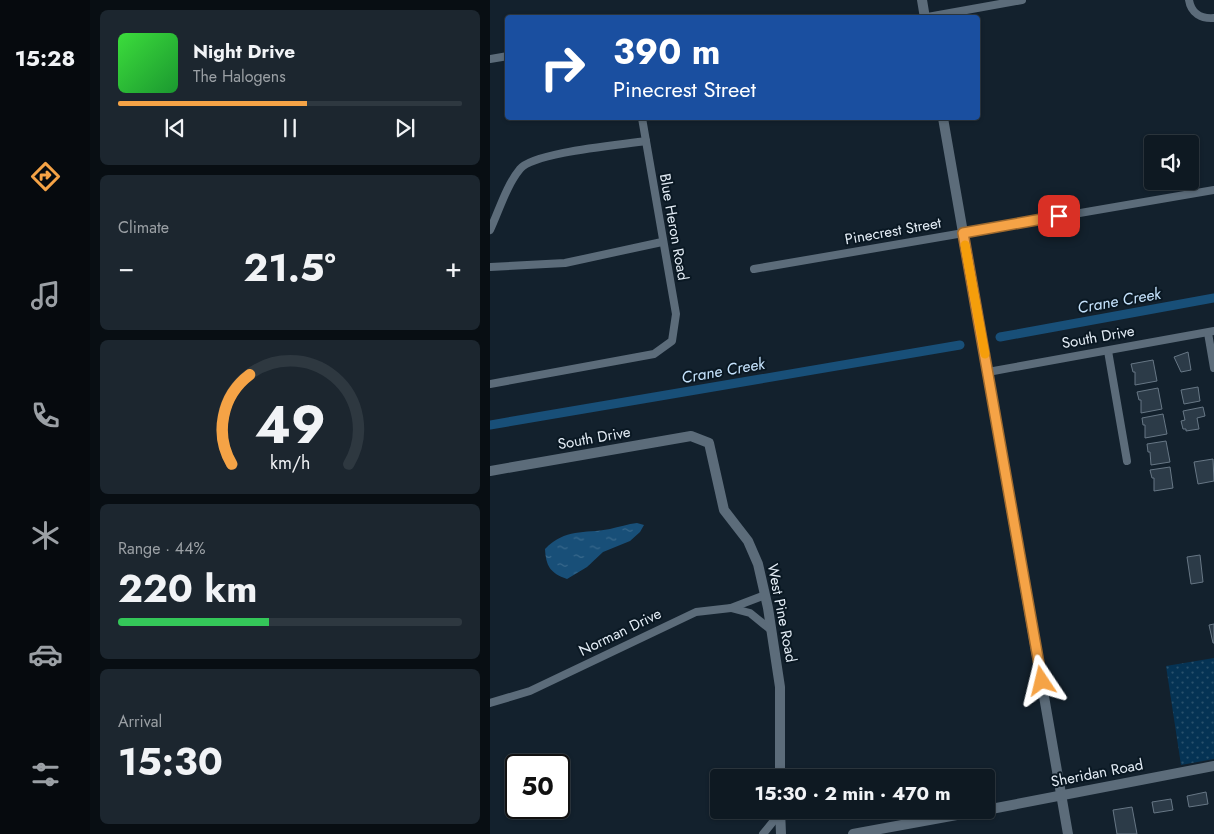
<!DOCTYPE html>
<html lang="en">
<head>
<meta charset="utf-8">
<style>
  body { margin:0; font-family:Jost,sans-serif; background:#1c262f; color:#f1f3f6; height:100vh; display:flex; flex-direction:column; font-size:19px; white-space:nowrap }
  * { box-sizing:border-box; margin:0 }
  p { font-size:16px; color:#9ba0a5 }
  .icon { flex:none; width:28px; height:28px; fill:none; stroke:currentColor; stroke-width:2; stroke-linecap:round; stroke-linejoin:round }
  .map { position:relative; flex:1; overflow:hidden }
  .panel { display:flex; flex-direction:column; gap:10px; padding:10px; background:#080e13; width:400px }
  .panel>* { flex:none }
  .top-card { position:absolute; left:15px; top:15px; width:475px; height:105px; border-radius:5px; box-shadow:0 1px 4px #0004,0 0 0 1px #2e3840; background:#1a4fa0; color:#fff; overflow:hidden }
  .controls { position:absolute; left:654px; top:135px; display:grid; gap:10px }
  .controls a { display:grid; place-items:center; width:55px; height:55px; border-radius:5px; background:#0e1922; box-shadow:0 1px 4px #0004,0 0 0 1px #2e3840; font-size:25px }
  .speed { position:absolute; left:15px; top:754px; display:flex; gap:10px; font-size:25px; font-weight:700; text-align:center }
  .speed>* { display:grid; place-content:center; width:65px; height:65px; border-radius:50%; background:#0e1922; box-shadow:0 1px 4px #0004,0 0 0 1px #2e3840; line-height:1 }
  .speed .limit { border:2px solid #111; border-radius:8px; background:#fff; color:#111 }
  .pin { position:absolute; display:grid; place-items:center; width:42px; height:42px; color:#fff; margin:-21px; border-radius:10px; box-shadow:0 2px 8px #0006 }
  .me { position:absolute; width:55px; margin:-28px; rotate:350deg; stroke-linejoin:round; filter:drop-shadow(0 0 4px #0008) }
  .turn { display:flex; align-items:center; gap:18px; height:105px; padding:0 25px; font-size:22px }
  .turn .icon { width:65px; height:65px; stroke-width:2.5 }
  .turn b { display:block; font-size:35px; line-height:42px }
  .big { font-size:38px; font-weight:700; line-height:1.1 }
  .panel .tile { flex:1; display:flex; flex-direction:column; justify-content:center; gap:8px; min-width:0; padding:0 18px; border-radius:8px; background:#1c262f }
  .panel .dial { align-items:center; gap:0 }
  .dial svg { height:130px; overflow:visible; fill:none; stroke:#2e3840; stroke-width:7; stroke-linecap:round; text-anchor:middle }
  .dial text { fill:#f1f3f6; stroke:none }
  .song { display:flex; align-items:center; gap:15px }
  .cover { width:60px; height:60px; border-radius:8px; background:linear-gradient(135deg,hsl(120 70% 55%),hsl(130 70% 35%)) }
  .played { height:5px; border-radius:2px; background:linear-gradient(90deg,#f5a346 55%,#2e3840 55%) }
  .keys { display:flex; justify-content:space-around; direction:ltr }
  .heat { display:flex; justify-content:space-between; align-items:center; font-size:28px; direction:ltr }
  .charge { height:8px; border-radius:4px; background:linear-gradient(90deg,#34c759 44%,#2e3840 0) }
  .trip { position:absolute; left:220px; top:769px; width:285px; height:50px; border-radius:5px; background:#0e1922; box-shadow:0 1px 4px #0004,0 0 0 1px #2e3840; font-weight:700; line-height:50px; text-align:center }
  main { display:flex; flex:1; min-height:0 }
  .dock { display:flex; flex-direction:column; width:90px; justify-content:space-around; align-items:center; background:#060a0e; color:#9ba0a5 }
  .dock .icon { width:35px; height:35px }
  .dock .on { color:#f5a346 }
  .dock b { font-size:22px; color:#f1f3f6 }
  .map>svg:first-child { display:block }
  .grass { fill:url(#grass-dots) }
  .water { fill:url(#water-ripples) }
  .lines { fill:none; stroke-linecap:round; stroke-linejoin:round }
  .canal { stroke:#184f78; stroke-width:9 }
  .building { fill:#2c3b48; stroke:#677785 }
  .street { stroke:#5c6c7a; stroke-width:8 }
  .secondary { stroke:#5c6c7a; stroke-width:10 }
  .route-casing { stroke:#9f6a2e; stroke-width:12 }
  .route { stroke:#f5a346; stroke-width:9 }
  .slow { stroke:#f59e0b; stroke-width:9 }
  .labels { text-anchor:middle; stroke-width:4; stroke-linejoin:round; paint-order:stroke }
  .street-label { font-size:15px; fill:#e4edf6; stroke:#0a1823 }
  .water-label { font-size:16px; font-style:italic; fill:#c6e3fd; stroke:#0a1823 }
</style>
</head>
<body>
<main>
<nav class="dock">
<b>15:28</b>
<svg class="icon on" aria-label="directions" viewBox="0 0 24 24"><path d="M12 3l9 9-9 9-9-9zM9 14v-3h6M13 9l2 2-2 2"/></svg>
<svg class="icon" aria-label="music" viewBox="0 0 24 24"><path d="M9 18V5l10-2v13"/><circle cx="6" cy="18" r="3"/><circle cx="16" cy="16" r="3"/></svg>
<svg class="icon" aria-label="phone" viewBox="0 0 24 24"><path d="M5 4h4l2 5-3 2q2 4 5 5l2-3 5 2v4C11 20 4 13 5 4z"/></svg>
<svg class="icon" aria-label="climate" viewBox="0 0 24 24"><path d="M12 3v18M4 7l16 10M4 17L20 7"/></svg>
<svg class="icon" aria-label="car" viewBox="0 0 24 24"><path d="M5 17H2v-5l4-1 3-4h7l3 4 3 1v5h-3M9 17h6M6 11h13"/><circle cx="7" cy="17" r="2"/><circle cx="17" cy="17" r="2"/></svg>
<svg class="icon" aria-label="filters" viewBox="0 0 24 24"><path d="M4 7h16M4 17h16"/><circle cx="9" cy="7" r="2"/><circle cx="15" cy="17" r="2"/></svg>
</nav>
<section class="panel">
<div class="tile">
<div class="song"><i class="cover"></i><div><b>Night Drive</b><p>The Halogens</p></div></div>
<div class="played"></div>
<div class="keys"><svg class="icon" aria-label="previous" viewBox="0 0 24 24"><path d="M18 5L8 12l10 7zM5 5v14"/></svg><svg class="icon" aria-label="pause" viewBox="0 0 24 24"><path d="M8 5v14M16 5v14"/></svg><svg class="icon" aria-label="next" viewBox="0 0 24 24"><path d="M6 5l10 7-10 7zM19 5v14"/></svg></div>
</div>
<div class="tile"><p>Climate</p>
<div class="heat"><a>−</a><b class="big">21.5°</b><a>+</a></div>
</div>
<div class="tile dial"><svg viewBox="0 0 100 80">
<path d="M14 69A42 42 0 1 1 86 69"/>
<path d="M14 69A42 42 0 0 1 25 14" stroke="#f5a346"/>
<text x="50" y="56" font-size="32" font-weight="700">49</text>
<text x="50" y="72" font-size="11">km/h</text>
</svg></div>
<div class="tile"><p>Range · 44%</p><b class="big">220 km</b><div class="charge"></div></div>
<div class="tile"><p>Arrival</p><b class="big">15:30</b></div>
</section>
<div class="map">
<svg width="724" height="834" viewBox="0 0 724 834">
  <defs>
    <pattern id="grass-dots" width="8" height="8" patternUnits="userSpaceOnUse" patternTransform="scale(1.25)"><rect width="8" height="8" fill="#053354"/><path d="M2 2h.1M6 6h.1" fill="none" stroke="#29516d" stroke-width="1.8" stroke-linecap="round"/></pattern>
    <pattern id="water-ripples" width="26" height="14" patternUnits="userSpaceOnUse" patternTransform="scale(1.25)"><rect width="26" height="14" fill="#184f78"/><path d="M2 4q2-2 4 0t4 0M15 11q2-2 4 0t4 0" fill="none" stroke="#39698c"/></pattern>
  </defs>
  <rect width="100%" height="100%" fill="#13212d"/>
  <path class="grass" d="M724 658V759L691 765 676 666Z"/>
  <path class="water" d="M147 523 154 525 150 532 140 541 113 552 97 567 77 579C60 573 56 566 55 549 76 528 93 534 120 529 129 527 138 524 147 523Z"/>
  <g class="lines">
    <g class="canal">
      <path d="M510 337 724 298"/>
      <path d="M0 425 470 345"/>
    </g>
  </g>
  <g class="building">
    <path d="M698 352 701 370 691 372 684 357Z"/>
    <path d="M663 360 667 381 645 385V372H643L641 364Z"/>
    <path d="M708 387 710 401 694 404 691 390Z"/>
    <path d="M668 388 672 409 651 413V400H649L647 392Z"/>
    <path d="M713 407 715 416 707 418 709 429 696 431V429H693L691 421 695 420 693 411Z"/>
    <path d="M673 414 677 434 655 438V425H653L652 418Z"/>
    <path d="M676 441 680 462 661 465 660 452H658L657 444Z"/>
    <path d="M723 459 724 481 708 484 704 462Z"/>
    <path d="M680 467 683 488 664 491V478H662L660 470Z"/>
    <path d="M710 555 713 582 701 584 697 557Z"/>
    <path d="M724 624V643H723L719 625Z"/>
    <path d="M716 792 718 804 699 807 697 796Z"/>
    <path d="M681 799 683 810 664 813 662 802Z"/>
    <path d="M642 807 647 834H627L623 810Z"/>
  </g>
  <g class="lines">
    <g class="street">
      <path d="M699 0C701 13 711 19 724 18"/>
      <path d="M432 18 532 0"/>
      <path d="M0 59 18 56"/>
      <path d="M0 230C9 211 16 186 30 169 44 152 131 145 156 141"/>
      <path d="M0 267 75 263 172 242"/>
      <path d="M264 269 724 190"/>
      <path d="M718 333 724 368"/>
      <path d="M618 351 637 461"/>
      <path d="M498 372 724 331"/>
      <path d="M0 384 164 354 182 341 186 314 152 118"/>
      <path d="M241 608 260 613 281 630"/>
      <path d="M0 703 40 691 206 612 241 608 275 595"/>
      <path d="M273 834 290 813"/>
    </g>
    <g class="secondary">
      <path d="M432 0 435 18"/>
      <path d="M453 118 578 834"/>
      <path d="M0 471 201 436 219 443 234 510 258 541 268 564 278 608 290 687V778"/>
      <path d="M290 810 291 834"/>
      <path d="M496 810 724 766"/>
      <path d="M363 834 494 810"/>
    </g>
  </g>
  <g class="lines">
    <defs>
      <path id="route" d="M552 681 473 233 569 216"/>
    </defs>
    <use href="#route" class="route-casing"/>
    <use href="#route" class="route"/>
    <path class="slow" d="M475 245 495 354"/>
  </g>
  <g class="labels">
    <g class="street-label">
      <text transform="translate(184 227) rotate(80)" y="5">Blue Heron Road</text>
      <text transform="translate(403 231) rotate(-10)" y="5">Pinecrest Street</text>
      <text transform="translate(608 337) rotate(-10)" y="5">South Drive</text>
      <text transform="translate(104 438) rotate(-10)" y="5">South Drive</text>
      <text transform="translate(292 613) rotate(79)" y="5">West Pine Road</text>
      <text transform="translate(130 632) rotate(-26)" y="5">Norman Drive</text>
      <text transform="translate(607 773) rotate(-11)" y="5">Sheridan Road</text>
    </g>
    <g class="water-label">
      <text transform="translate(629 300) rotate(-10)" y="6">Crane Creek</text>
      <text transform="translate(233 370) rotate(-10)" y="6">Crane Creek</text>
    </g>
  </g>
</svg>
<div class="controls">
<a><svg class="icon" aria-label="sound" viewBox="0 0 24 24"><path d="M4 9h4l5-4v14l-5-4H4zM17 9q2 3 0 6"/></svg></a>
</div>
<div class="speed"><div class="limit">50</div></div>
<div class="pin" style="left:569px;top:216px;background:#d93025"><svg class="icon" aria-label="arrive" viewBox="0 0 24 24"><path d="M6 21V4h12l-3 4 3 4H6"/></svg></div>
<svg class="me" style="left:552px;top:681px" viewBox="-20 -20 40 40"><path d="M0-17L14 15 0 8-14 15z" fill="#f5a346" stroke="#fff" stroke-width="4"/></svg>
<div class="trip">15:30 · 2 min · 470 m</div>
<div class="top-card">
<div class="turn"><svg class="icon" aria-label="right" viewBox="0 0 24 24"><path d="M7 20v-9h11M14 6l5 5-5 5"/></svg><div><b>390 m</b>Pinecrest Street</div></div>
</div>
</div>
</main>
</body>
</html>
